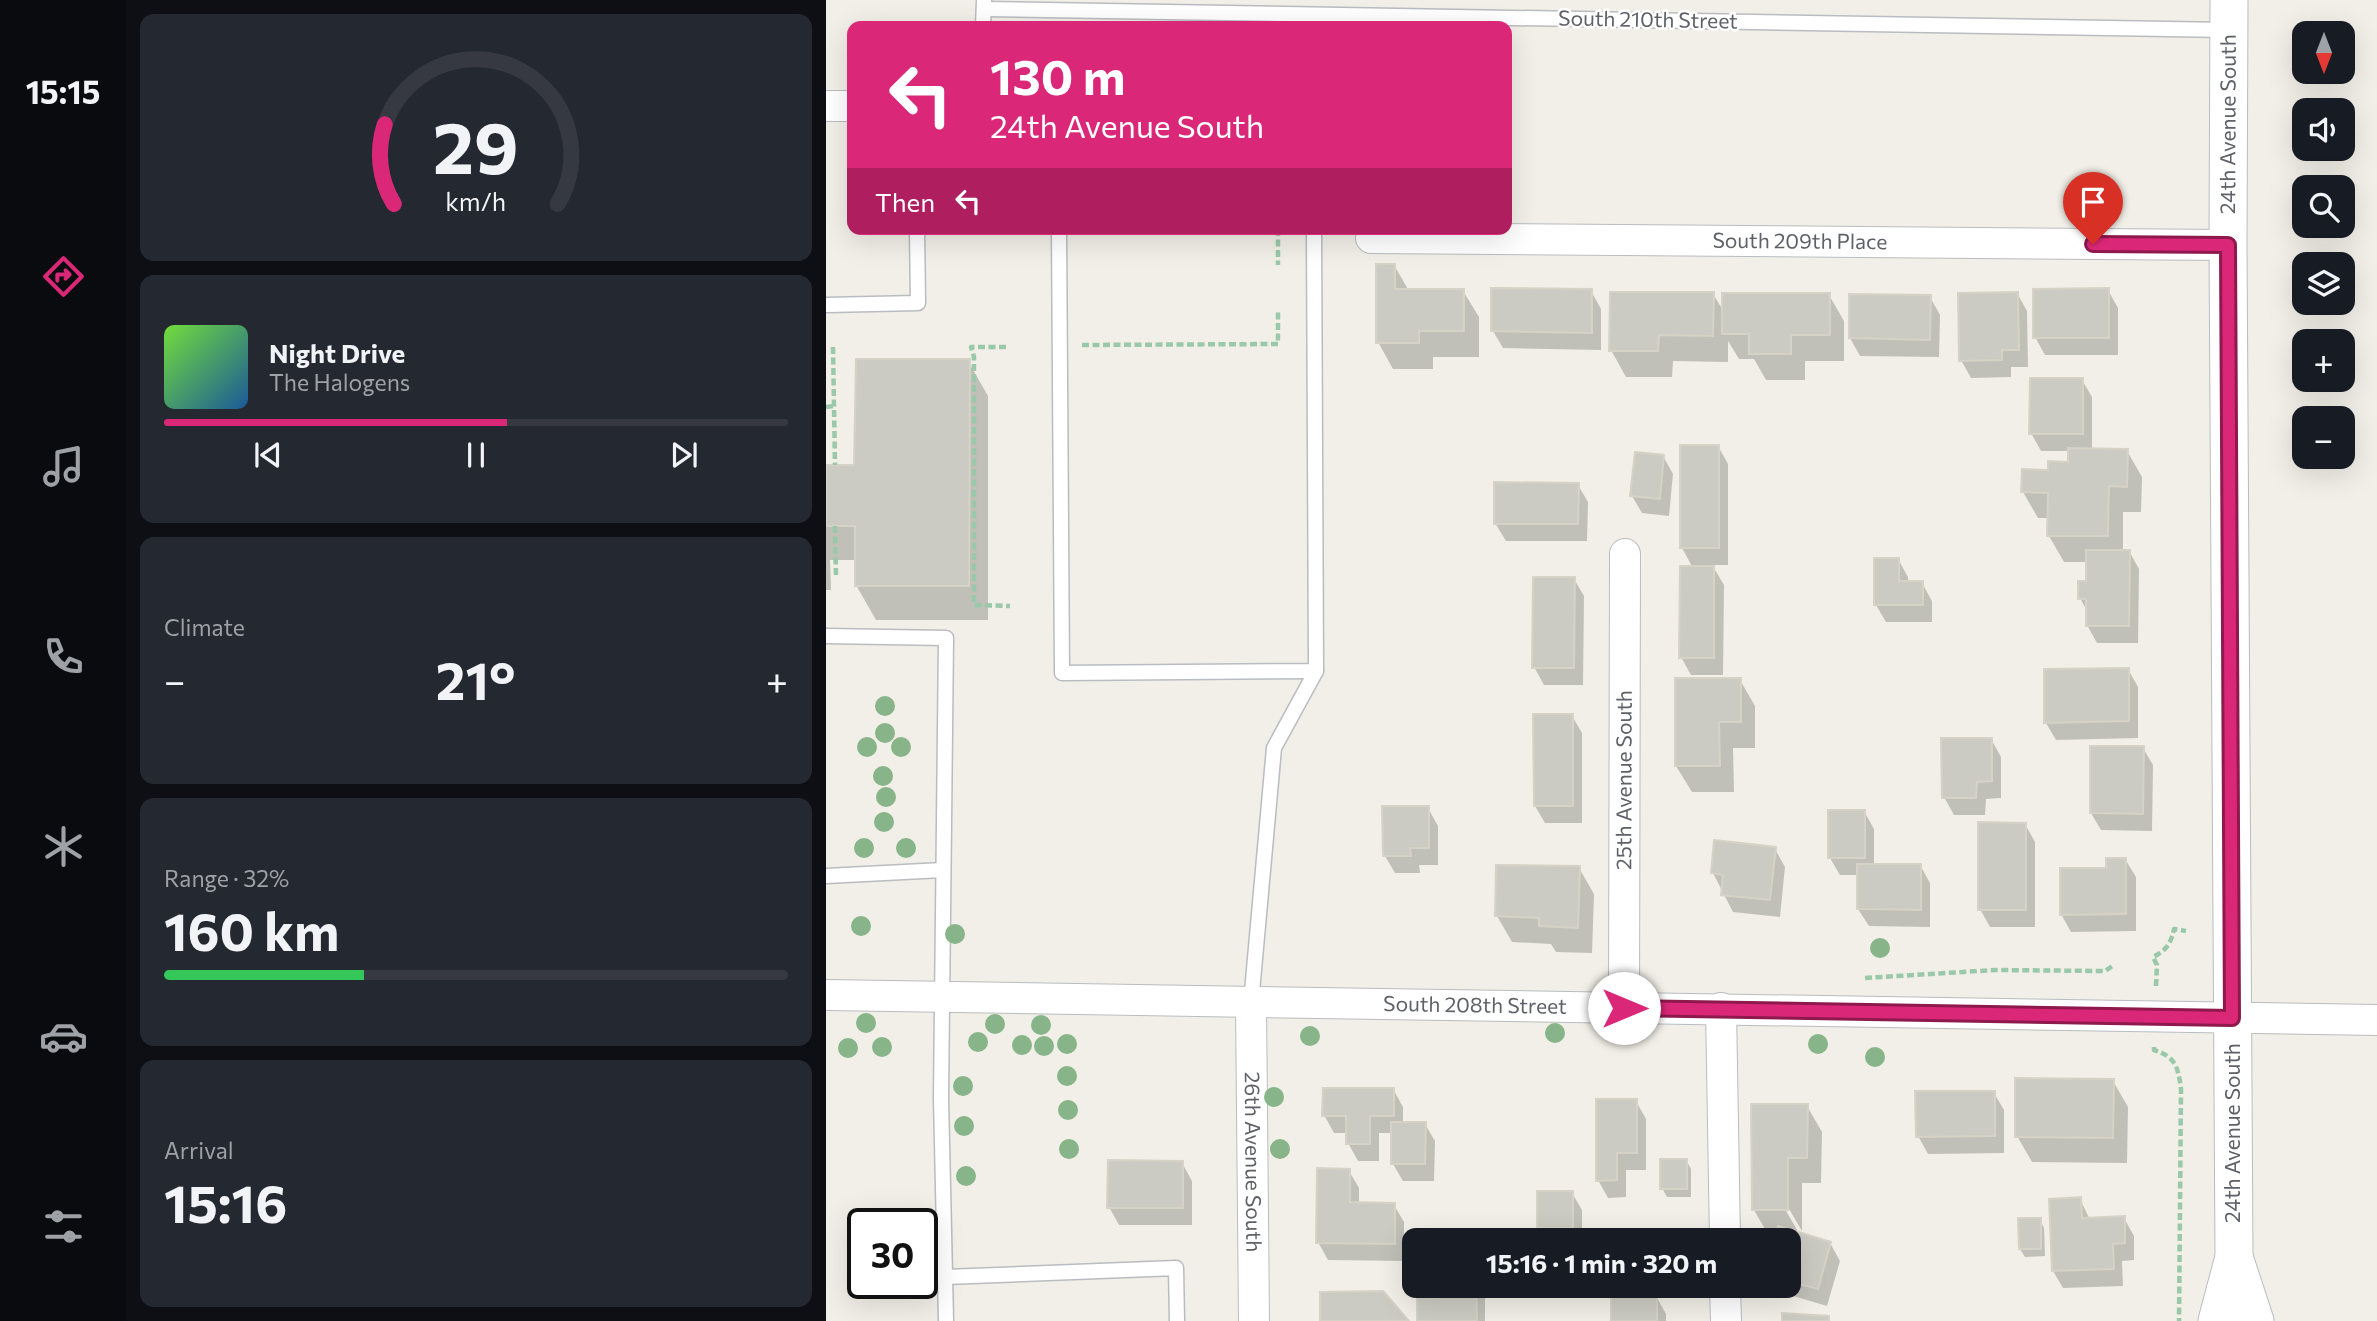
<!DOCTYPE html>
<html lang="en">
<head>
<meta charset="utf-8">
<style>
  body { margin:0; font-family:Commissioner,sans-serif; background:#242831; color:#f1f3f6; height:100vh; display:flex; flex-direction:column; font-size:26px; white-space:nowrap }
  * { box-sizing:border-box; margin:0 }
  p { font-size:23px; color:#9ea1a6 }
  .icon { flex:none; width:38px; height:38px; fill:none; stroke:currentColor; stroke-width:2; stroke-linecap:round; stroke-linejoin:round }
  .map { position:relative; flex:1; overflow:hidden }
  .details { display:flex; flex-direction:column; gap:14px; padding:14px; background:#0d0f14; width:700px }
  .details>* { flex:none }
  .top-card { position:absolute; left:21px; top:21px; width:665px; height:214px; border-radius:14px; box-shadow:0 7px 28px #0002; background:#db2777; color:#fff; overflow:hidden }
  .needle { width:46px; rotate:180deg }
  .controls { position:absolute; left:1466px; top:21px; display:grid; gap:14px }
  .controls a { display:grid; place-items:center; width:63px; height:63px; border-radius:14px; background:#171b24; box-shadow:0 7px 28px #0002; font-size:35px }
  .speed { position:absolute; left:21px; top:1208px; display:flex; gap:14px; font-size:35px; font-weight:700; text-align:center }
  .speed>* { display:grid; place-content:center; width:91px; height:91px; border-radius:50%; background:#171b24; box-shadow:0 7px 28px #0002; line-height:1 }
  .speed .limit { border:4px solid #111; border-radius:10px; background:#fff; color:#111 }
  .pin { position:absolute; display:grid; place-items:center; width:60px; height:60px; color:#fff; margin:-72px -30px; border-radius:50% 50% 50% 0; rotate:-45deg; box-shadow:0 0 7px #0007 }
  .pin .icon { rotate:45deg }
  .me { position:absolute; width:77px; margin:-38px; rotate:90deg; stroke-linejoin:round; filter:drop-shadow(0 0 5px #0008) }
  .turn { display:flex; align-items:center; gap:24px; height:147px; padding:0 28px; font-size:32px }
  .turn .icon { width:91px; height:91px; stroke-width:2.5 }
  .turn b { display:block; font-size:49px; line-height:60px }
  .then { display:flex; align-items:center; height:66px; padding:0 28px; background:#0003; gap:14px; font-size:26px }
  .big { font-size:52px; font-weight:700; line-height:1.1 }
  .details .tile { flex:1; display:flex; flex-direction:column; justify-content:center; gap:10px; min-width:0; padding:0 24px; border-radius:14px; background:#242831 }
  .details .dial { align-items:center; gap:0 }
  .dial svg { height:182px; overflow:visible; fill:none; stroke:#363941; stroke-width:7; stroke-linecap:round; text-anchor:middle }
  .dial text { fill:#f1f3f6; stroke:none }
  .song { display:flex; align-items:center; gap:21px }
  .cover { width:84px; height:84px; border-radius:10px; background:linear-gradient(135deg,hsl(100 70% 55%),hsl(210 70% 35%)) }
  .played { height:7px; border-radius:4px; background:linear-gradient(90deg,#db2777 55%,#363941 55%) }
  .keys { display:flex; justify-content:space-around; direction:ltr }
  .heat { display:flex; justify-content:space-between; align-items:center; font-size:38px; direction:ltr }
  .charge { height:10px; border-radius:5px; background:linear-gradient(90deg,#34c759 32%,#363941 0) }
  .trip { position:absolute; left:576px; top:1228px; width:399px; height:70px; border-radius:14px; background:#171b24; box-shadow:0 7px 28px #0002; font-weight:700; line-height:70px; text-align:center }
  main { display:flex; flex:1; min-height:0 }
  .tabs { display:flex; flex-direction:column; width:126px; justify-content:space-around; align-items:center; background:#090b0e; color:#9ea1a6 }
  .tabs .icon { width:49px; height:49px }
  .tabs .current { color:#db2777 }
  .tabs b { font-size:32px; color:#f1f3f6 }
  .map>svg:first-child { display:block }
  .shadow { fill:#0003 }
  .building { fill:#cccbc3; stroke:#d6d2c5; stroke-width:2 }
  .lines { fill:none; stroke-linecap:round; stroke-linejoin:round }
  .service-casing { stroke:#b9bcc1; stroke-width:17 }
  .minor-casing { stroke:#b9bcc1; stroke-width:32 }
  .tertiary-casing { stroke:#b9bcc1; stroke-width:39 }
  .path { stroke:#9ac8aa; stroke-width:4.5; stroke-dasharray:7 3.5; stroke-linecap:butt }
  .service { stroke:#fff; stroke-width:14 }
  .minor { stroke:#fff; stroke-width:30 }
  .tertiary { stroke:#fff; stroke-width:37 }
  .tree { fill:#87b488 }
  .route-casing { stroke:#8e194d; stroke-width:18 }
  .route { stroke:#db2777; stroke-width:12 }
  .labels { text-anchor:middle; stroke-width:5; stroke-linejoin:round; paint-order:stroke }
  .street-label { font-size:21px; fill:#5e6268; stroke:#fff }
</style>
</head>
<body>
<main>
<nav class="tabs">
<b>15:15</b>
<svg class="icon current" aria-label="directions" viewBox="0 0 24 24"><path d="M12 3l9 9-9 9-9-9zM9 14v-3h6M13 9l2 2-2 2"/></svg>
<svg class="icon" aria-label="music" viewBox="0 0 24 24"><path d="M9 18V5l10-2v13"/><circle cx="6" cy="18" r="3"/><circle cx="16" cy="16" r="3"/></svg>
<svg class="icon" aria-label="phone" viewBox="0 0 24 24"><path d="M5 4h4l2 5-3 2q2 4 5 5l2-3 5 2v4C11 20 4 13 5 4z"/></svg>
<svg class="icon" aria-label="climate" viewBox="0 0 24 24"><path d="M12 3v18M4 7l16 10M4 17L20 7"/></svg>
<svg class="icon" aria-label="car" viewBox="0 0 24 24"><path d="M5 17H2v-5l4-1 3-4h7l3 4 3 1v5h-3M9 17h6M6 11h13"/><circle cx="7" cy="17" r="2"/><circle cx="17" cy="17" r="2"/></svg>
<svg class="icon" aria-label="filters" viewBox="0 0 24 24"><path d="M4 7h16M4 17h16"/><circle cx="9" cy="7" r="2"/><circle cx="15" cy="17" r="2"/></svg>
</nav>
<section class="details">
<div class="tile dial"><svg viewBox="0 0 100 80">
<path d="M14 69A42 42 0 1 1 86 69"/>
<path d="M14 69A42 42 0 0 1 10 34" stroke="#db2777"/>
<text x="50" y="56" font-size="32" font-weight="700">29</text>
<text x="50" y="72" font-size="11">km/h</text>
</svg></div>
<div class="tile">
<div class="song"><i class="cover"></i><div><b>Night Drive</b><p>The Halogens</p></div></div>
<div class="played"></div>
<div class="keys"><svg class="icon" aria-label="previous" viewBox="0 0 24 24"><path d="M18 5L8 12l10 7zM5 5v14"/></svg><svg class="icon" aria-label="pause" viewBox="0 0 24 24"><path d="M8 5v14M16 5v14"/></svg><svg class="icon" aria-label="next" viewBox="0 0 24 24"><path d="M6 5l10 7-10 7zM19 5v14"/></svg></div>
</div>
<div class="tile"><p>Climate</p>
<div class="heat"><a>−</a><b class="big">21°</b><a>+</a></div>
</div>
<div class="tile"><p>Range · 32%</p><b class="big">160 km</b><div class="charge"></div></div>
<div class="tile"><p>Arrival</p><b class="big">15:16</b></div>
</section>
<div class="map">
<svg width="1551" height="1321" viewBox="0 0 1551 1321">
  <rect width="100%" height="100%" fill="#f1efe7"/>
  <g class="shadow">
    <path d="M568 265 583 291H637L653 317V357H607V369H567L552 342Z"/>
    <path d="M1282 290 1292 308V355H1219L1209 337Z"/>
    <path d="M765 291 775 309V350L677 348 667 331Z"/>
    <path d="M1191 293 1201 311 1202 367H1185V377L1145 378 1135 360Z"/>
    <path d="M887 294 898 312 1003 295 1018 321V361H979V380H940L928 359H913L902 341V362L847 361 846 377H800L785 350Z"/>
    <path d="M1104 297 1114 315 1113 357 1034 356 1024 338Z"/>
    <path d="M142 361 162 396V620H50L30 585 31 560H4L5 590H0V467H30Z"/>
    <path d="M1256 380 1266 397V450L1301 451 1316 477 1315 512H1297V551H1303L1313 569 1312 643H1271L1261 625V611L1254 598 1262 583V562H1238L1223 536V518H1212L1197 492 1224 472 1244 464V451H1215L1205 433Z"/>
    <path d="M892 446 902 464V565H886L898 585 897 675H865L855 657 867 568 856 548Z"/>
    <path d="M837 456 847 474 843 516 816 513 806 496Z"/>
    <path d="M752 485 762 502 761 541H680L669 523Z"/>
    <path d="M1072 559 1082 577V583H1096L1106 601V622H1060L1050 605Z"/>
    <path d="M748 579 758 596 757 685H718L708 667Z"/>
    <path d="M1302 669 1312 687V738L1230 740 1220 723Z"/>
    <path d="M914 680 929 706V748H907L908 792H866L850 766Z"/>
    <path d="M709 716H746L756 733V823H719L709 806Z"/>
    <path d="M1165 739 1175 757V798L1160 799 1159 815H1128L1118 797Z"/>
    <path d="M1317 748 1327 765 1326 831 1275 830 1265 813Z"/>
    <path d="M602 808 612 826V865H593L594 873H569L559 856Z"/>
    <path d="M1038 811 1048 829V865H1094L1104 883V927L1043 926 1032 909 1033 875H1014L1004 858Z"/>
    <path d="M1199 824 1209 842V927H1164L1154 909Z"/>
    <path d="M949 849 959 867 954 917 907 912 887 873Z"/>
    <path d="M1299 859 1310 877V931L1245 932 1235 914 1282 870Z"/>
    <path d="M753 868 768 894 766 953 730 952 725 944 686 942 671 916Z"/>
    <path d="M1287 1081 1302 1107 1301 1163 1206 1162 1191 1136Z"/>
    <path d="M567 1089 577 1107V1124H599L609 1141 608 1181H577L567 1164V1133H553V1161H532L522 1143V1133H508L498 1115Z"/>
    <path d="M1168 1093 1178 1110V1153L1102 1154 1092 1136Z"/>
    <path d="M810 1101 820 1119V1170H800V1197L782 1198 772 1180Z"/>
    <path d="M981 1106 996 1132 995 1183H976V1231L959 1202 956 1204 974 1235 1004 1243 1014 1261 1001 1306 950 1291 947 1286H962V1241L951 1236H943L928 1210Z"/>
    <path d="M860 1160 865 1169V1197H841L836 1188Z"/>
    <path d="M356 1163 366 1181V1225H293L283 1207Z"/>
    <path d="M523 1171 533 1188V1204L568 1205 578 1222V1261L502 1260 492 1242Z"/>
    <path d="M746 1193 756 1210V1241H720L713 1228Z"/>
    <path d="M1254 1199 1264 1220 1298 1218 1308 1236V1260L1296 1261 1297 1286 1237 1288 1227 1271Z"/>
    <path d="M1214 1220 1218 1228 1219 1256 1199 1257 1194 1249Z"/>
    <rect x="593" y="1286" width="66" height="35"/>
    <path d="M830 1296 840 1314V1321H787Z"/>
  </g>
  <g class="building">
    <path d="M550 264H569V289H638V331H593V343H550Z"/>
    <path d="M665 288 766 289V333L665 331Z"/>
    <path d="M1283 288V338H1207V289Z"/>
    <path d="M784 292H888L887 336 833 335 832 351H783Z"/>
    <path d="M1192 292 1193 350H1176V360L1133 361 1132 293Z"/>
    <path d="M896 293H1004V335H965V354H923V334H896Z"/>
    <path d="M1023 294 1105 295 1104 340 1023 338Z"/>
    <path d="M30 359H144L143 586H29V526H0V465H28Z"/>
    <path d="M1204 378H1257V434H1203Z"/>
    <rect x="854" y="445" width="39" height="103"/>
    <path d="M1242 448 1302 449 1301 487 1283 486 1282 536H1221L1222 493 1195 492 1196 469 1222 470V461L1242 462Z"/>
    <path d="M809 452 838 455 834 499 804 496Z"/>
    <path d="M668 482 753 483 752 524H668Z"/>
    <path d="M1260 550H1304L1303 626H1260V599H1252V581H1260Z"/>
    <path d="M1048 558H1073V581H1097V605H1048Z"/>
    <path d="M854 566H888V658H853Z"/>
    <path d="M707 577H749L748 668H706Z"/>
    <path d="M1303 668V721L1218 723V669Z"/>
    <path d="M849 678H915V722H893L894 766H849Z"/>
    <path d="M707 714H747V806H708Z"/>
    <path d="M1115 738H1166V781L1151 782 1150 798H1116Z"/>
    <path d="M1264 746H1318L1317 814 1264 813Z"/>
    <path d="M556 806H603V848H584L585 856H557Z"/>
    <rect x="1002" y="810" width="37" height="48"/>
    <path d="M1152 822 1200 823V910H1152Z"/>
    <path d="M888 840 950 847 944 900 895 895 897 875 885 873Z"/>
    <path d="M1280 858H1300V914L1234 915V868H1280Z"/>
    <path d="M1031 864H1095V910L1031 909Z"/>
    <path d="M670 865 754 866 752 928 713 926V918L669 916Z"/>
    <path d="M1189 1078 1288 1079 1287 1138 1189 1137Z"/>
    <path d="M497 1088H568V1116H544V1144H520V1116H496Z"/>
    <path d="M1089 1091H1169V1136L1090 1137Z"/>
    <path d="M770 1099H811V1153H791V1180L770 1181Z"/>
    <path d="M925 1104H982L981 1158H962V1210H926Z"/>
    <path d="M565 1122H600L599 1164H565Z"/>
    <rect x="834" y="1159" width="27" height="30"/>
    <path d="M282 1160 357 1161V1208H281Z"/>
    <path d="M491 1168 524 1169V1202L569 1203V1244L490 1243Z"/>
    <rect x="711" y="1191" width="36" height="37"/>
    <path d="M1255 1197 1256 1218 1299 1216V1243L1287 1244 1288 1269 1226 1271 1223 1199Z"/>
    <path d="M1192 1218H1215V1249H1193Z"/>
    <path d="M952 1226 1005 1242 992 1289 962 1281V1241H948Z"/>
    <path d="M591 1286H650L651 1321H591Z"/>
    <path d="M557 1291 583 1321H494V1292Z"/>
    <rect x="785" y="1294" width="46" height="27"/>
    <path d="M956 1313 1003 1316V1321H956Z"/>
  </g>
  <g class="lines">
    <defs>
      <g id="service">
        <path d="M158 9 1402 30"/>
        <path d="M157 26 158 1"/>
        <path d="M233 229 236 673 490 671 488 229"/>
        <path d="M0 305 92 303 91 229"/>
        <path d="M0 636 120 638 115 1098 120 1321"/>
        <path d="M0 876 117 870"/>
        <path d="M425 1003 448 748 490 671"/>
        <path d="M119 1277 350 1268 351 1321"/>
      </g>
      <g id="minor">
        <path d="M0 106H26"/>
        <path id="s1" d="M545 238 1402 245"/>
        <path id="s2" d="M0 995 1551 1020"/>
        <path id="s3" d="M425 1003 428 1321"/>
        <path id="s4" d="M798 1008 799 554"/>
        <path d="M895 1008 899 1241"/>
        <path d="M899 1286 900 1321"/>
      </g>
      <g id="tertiary">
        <path d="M1408 1257 1429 1321"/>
        <path id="s5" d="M1391 1321 1408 1257 1402 245 1403 0"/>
      </g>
    </defs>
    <use href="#service" class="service-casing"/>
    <use href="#minor" class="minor-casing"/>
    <use href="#tertiary" class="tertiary-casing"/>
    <g class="path">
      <path d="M452 229V265"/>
      <path d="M256 345 452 344V310"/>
      <path d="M7 347 9 465"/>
      <path d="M180 347H145L148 357V605L184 606"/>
      <path d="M0 407 8 406"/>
      <path d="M9 526 10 577"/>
      <path d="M1039 978 1169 970 1279 971 1288 965"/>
      <path d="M1330 986 1331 965 1327 957C1341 950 1345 943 1348 929L1360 931"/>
      <path d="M1328 1047V1050C1350 1057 1352 1067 1355 1089L1353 1321"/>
    </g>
    <use href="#service" class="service"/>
    <use href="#minor" class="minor"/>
    <use href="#tertiary" class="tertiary"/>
  </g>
  <g class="tree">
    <circle cx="59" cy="706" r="10"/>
    <circle cx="59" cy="733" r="10"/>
    <circle cx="41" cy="747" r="10"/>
    <circle cx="75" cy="747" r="10"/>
    <circle cx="57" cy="776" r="10"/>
    <circle cx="60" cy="797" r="10"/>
    <circle cx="58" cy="822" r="10"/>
    <circle cx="38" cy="848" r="10"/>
    <circle cx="80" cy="848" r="10"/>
    <circle cx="35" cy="926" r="10"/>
    <circle cx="129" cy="934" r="10"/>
    <circle cx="1054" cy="948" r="10"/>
    <circle cx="40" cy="1023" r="10"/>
    <circle cx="169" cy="1024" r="10"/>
    <circle cx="215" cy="1025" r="10"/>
    <circle cx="729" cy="1033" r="10"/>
    <circle cx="484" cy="1036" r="10"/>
    <circle cx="152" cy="1042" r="10"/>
    <circle cx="241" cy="1044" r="10"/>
    <circle cx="992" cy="1044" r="10"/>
    <circle cx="196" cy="1045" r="10"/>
    <circle cx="218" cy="1046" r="10"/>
    <circle cx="56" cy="1047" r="10"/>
    <circle cx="22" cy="1048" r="10"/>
    <circle cx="1049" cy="1057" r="10"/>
    <circle cx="241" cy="1076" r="10"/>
    <circle cx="137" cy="1086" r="10"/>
    <circle cx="448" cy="1097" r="10"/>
    <circle cx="242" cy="1110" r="10"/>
    <circle cx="138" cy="1126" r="10"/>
    <circle cx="243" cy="1149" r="10"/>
    <circle cx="454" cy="1149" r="10"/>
    <circle cx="140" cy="1176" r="10"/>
  </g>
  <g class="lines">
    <defs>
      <path id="route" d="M798 1008 1406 1018 1402 245 1267 244"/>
    </defs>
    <use href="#route" class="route-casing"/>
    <use href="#route" class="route"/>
  </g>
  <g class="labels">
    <g class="street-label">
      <text transform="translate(822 20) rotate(1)" y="7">South 210th Street</text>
      <text dy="7" stroke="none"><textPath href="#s5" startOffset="1199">24th Avenue South</textPath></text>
      <text dy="7" stroke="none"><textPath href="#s1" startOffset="429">South 209th Place</textPath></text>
      <text dy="7" stroke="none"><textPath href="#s4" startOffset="228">25th Avenue South</textPath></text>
      <text dy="7" stroke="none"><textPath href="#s2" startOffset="649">South 208th Street</textPath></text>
      <text transform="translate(1407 1133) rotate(-90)" y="7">24th Avenue South</text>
      <text dy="7" stroke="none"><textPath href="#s3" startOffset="159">26th Avenue South</textPath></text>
    </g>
  </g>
</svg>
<div class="controls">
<a><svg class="needle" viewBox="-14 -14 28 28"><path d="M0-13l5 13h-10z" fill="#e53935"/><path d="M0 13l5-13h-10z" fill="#9ea1a6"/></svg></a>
<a><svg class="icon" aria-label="sound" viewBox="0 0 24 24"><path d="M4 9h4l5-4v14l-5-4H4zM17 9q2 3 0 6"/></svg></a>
<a><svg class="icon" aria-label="search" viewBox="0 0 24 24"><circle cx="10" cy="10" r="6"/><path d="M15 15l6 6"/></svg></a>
<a><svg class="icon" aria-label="layers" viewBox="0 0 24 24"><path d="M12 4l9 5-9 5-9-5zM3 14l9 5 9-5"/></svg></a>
<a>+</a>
<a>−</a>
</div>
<div class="speed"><div class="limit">30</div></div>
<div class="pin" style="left:1267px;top:244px;background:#d93025"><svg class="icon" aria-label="arrive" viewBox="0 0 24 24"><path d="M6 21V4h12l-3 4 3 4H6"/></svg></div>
<svg class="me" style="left:798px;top:1008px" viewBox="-20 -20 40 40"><circle r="19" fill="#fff"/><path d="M0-13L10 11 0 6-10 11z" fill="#db2777"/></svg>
<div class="trip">15:16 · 1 min · 320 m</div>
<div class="top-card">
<div class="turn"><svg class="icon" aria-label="left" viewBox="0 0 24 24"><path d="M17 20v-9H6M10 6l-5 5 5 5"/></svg><div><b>130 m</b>24th Avenue South</div></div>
<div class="then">Then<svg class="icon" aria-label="left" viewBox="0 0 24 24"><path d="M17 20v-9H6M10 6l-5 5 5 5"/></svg></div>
</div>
</div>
</main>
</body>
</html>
